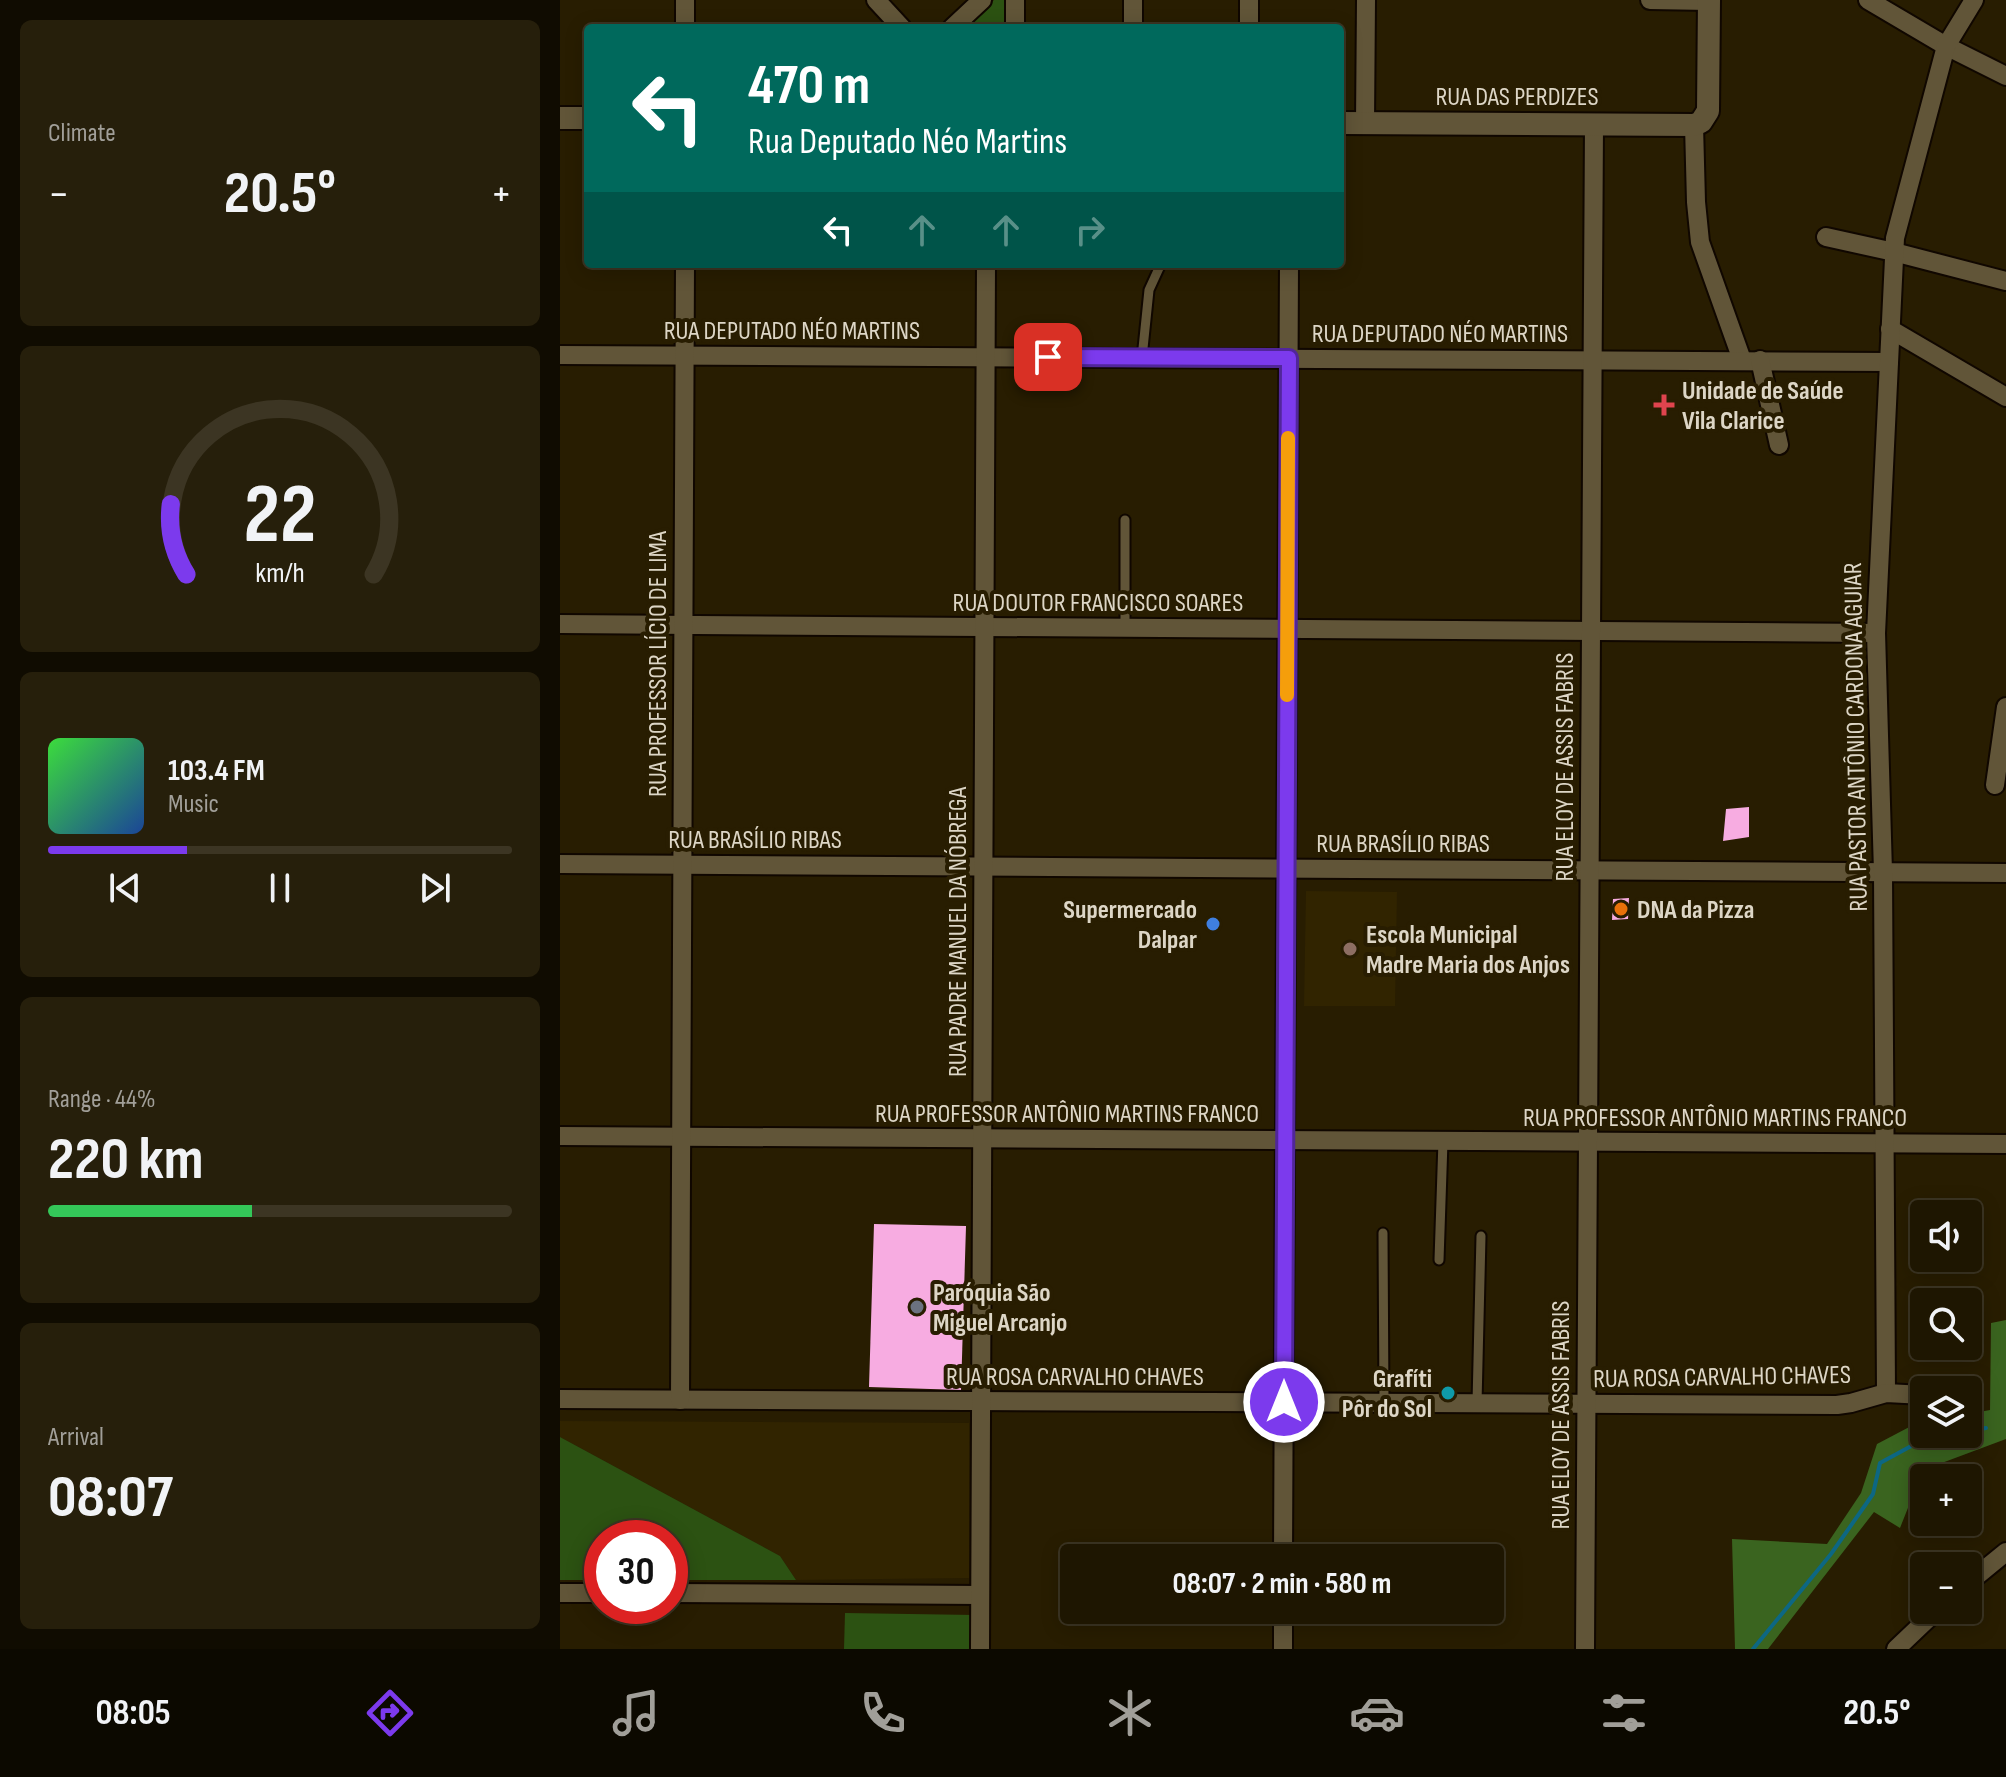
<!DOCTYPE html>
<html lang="en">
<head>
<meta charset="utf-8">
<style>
  body { margin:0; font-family:"Sofia Sans Condensed",sans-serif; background:#261f0b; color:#f1f3f6; height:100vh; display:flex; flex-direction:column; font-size:30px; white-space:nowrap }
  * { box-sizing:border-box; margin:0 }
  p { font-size:26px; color:#a19f99 }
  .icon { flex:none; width:44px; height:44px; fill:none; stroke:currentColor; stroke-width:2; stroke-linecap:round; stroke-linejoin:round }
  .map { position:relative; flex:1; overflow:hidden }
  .side { display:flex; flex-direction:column; gap:20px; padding:20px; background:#100c01; width:560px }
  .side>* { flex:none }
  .top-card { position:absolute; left:24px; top:24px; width:760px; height:244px; border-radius:8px; box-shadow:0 4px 20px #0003,0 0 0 2px #3c3523; background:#00695c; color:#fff; overflow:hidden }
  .tools { position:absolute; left:1350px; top:1200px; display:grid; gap:16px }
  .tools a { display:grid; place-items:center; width:72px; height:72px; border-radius:8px; background:#1e1601; box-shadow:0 4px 20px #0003,0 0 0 2px #3c3523; font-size:40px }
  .speed { position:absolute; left:24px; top:1520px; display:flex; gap:16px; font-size:40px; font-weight:700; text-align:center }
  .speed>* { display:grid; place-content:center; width:104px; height:104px; border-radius:50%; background:#1e1601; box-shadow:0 4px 20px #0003,0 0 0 2px #3c3523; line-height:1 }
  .speed .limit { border:12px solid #d22; background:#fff; color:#111 }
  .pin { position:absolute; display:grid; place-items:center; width:68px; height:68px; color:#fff; margin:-34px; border-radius:16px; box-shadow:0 4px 12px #0006 }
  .me { position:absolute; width:88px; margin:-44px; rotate:0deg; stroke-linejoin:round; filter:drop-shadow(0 0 6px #0008) }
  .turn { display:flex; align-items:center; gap:28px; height:168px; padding:0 32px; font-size:36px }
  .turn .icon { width:104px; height:104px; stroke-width:2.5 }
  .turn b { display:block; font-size:56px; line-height:68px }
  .lanes { display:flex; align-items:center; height:76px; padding:0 32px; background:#0003; justify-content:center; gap:40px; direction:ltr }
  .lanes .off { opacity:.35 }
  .big { font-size:60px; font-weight:700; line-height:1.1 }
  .side .tile { flex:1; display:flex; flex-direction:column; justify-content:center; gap:12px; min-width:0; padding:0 28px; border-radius:12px; background:#261f0b }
  .side .dial { align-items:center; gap:0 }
  .dial svg { height:208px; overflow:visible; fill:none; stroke:#3c3523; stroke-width:7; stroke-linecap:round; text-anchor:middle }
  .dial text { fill:#f1f3f6; stroke:none }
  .song { display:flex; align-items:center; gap:24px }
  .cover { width:96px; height:96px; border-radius:12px; background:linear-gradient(135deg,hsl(120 70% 55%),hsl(220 70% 35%)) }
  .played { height:8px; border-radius:4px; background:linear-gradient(90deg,#7c3aed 30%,#3c3523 30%) }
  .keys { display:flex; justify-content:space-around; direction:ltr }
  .heat { display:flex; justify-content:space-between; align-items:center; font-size:44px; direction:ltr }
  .charge { height:12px; border-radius:6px; background:linear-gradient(90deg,#34c759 44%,#3c3523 0) }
  .trip { position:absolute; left:500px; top:1544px; width:444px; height:80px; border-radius:8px; background:#1e1601; box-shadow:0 4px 20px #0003,0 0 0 2px #3c3523; font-weight:700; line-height:80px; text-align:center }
  .tab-bar { display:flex; height:128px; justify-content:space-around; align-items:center; background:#0c0900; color:#a19f99 }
  .tab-bar .icon { width:56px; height:56px }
  .tab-bar .active { color:#7c3aed }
  .tab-bar b { font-size:36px; color:#f1f3f6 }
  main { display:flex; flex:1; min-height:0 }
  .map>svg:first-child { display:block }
  .built { fill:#312400 }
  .green { fill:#2c5212 }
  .forest { fill:#3a641f }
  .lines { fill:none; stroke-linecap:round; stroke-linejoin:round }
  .stream { stroke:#0d6783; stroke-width:4 }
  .building { fill:#f7ace1 }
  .service-casing { stroke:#100700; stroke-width:13 }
  .minor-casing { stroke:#100700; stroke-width:22 }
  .tertiary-casing { stroke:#100700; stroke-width:26 }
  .service { stroke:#615538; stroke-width:9 }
  .minor { stroke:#615538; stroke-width:18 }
  .tertiary { stroke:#615538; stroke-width:22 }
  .route-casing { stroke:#51269a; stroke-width:20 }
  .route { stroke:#7c3aed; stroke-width:14 }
  .slow { stroke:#f59e0b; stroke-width:14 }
  .health-dot { fill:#e0444e; stroke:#281d01; stroke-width:3 }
  .food-dot { fill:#e8710a; stroke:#281d01; stroke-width:3 }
  .shop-dot { fill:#3f7fe0; stroke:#281d01; stroke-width:3 }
  .education-dot { fill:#8d6e63; stroke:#281d01; stroke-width:3 }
  .worship-dot { fill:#6b7280; stroke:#281d01; stroke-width:3 }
  .culture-dot { fill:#0f9aa8; stroke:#281d01; stroke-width:3 }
  .labels { text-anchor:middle; stroke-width:8; stroke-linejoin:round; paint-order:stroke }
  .street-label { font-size:26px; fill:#ddd6c6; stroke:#281d01 }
  .poi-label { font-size:26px; font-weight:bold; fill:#ddd6c6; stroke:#281d01; text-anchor:start }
</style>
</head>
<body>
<main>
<section class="side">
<div class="tile"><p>Climate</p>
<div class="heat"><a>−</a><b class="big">20.5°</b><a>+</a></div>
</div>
<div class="tile dial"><svg viewBox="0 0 100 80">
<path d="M14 69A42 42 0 1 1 86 69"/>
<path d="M14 69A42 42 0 0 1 8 42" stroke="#7c3aed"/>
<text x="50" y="56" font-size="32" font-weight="700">22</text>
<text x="50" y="72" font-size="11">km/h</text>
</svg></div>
<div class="tile">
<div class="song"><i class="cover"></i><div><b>103.4 FM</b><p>Music</p></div></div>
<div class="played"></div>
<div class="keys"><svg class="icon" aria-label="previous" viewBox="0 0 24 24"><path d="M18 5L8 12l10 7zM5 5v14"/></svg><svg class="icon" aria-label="pause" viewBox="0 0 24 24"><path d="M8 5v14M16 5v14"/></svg><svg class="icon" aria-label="next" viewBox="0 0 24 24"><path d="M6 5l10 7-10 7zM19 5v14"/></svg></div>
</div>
<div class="tile"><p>Range · 44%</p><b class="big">220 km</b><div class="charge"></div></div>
<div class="tile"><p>Arrival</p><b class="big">08:07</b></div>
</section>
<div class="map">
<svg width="1446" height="1649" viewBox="0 0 1446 1649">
  <rect width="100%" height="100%" fill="#281d01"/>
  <g class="built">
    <path d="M746 891 837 892 835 1006H744Z"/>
    <path d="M0 1421 409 1423V1578L236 1580 220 1556 0 1437Z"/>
  </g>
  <g class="green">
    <path d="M434 0H446L445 28H402Z"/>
    <path d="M0 1437 220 1556 236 1580H110V1538H42V1580H0Z"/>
    <path d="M285 1613 415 1615V1649H284Z"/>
  </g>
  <path class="forest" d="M1446 1320V1439L1363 1470 1340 1528 1314 1512 1208 1649H1175L1172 1539 1267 1544 1301 1493 1317 1444 1355 1424 1364 1422V1434H1408V1414L1430 1410 1431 1323Z"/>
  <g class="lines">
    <g class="stream">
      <path d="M1408 1431 1426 1428"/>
      <path d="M1193 1649 1271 1554 1313 1494 1320 1463 1366 1438 1392 1434"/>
    </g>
  </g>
  <g class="building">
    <path d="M1189 807V837L1163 841 1166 809Z"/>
    <path d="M1069 898 1068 919 1052 920 1053 899Z"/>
    <path d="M314 1224 406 1226 401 1390 309 1387Z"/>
  </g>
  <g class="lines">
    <defs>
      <g id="service">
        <path d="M582 358 589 290 600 266"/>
        <path d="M565 520V628"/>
        <path d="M823 1233 824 1403"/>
        <path d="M879 1260 883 1141"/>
        <path d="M917 1403 921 1236"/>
      </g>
      <g id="minor">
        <path d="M316 0 342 28"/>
        <path d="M455 0V28"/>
        <path d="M1090 0 1149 1"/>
        <path d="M1308 0 1386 46 1446 76"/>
        <path d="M125 28V0"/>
        <path d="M392 28 422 0"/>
        <path d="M573 28V0"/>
        <path d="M689 28V0"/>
        <path d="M805 123 806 0"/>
        <path d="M1134 125 1136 202 1140 242 1182 360"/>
        <path d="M1266 237 1334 252 1446 281"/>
        <path d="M1330 329 1446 397"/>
        <path d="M0 355 1329 362"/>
        <path d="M1200 360 1219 445"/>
        <path d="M0 624 1316 633"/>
        <path d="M1435 785 1446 707"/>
        <path d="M0 864 1446 873"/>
        <path d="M0 1136 1446 1144"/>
        <path d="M1326 1393 1323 872 1316 633 1335 238 1386 46 1414 0"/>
        <path d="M0 1399 1277 1405 1291 1403 1326 1393 1364 1395"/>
        <path d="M120 1400 125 264"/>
        <path d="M723 1558 729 264"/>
        <path d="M1408 1583 1446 1552"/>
        <path d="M0 1593H42"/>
        <path d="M110 1593 420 1595"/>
        <path d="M420 1649 426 264"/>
        <path d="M723 1649V1610"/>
        <path d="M1025 1649 1034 125"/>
        <path d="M1336 1649 1377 1610"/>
      </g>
      <g id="tertiary">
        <path d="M0 118H28"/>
        <path d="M780 123 1134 125 1141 122 1148 111 1149 0"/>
      </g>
    </defs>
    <use href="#service" class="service-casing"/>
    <use href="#minor" class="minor-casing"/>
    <use href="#tertiary" class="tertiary-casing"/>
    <use href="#service" class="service"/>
    <use href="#minor" class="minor"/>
    <use href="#tertiary" class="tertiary"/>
  </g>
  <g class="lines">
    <defs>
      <path id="route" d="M488 357 729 358 724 1402"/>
    </defs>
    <use href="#route" class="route-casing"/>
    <use href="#route" class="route"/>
    <path class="slow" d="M727 695 728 438"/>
  </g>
  <path class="health-dot" d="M1100 393h8v8h8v8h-8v8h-8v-8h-8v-8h8z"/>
  <circle class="food-dot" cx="1061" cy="909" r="8"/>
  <circle class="shop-dot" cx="653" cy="924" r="8"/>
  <circle class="education-dot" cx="790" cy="949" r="8"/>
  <circle class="worship-dot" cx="357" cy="1307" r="8"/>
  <circle class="culture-dot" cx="888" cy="1393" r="8"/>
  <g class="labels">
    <g class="street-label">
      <text x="957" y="105">RUA DAS PERDIZES</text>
      <text x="232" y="339">RUA DEPUTADO NÉO MARTINS</text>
      <text x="880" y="342">RUA DEPUTADO NÉO MARTINS</text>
      <text x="538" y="611">RUA DOUTOR FRANCISCO SOARES</text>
      <text transform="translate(97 664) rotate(-90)" y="9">RUA PROFESSOR LÍCIO DE LIMA</text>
      <text transform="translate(1295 737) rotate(-91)" y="9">RUA PASTOR ANTÔNIO CARDONA AGUIAR</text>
      <text transform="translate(1004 767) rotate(-90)" y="9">RUA ELOY DE ASSIS FABRIS</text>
      <text x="195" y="848">RUA BRASÍLIO RIBAS</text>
      <text x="843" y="852">RUA BRASÍLIO RIBAS</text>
      <text transform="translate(397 932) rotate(-90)" y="9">RUA PADRE MANUEL DA NÓBREGA</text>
      <text x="507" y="1122">RUA PROFESSOR ANTÔNIO MARTINS FRANCO</text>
      <text x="1155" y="1126">RUA PROFESSOR ANTÔNIO MARTINS FRANCO</text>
      <text x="515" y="1385">RUA ROSA CARVALHO CHAVES</text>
      <text transform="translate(1162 1376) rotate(-1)" y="9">RUA ROSA CARVALHO CHAVES</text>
      <text transform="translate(1000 1415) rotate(-90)" y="9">RUA ELOY DE ASSIS FABRIS</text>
    </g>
    <g class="poi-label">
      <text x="1122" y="399">Unidade de Saúde<tspan x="1122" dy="30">Vila Clarice</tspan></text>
      <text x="637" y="918" text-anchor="end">Supermercado<tspan x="637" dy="30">Dalpar</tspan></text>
      <text x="1077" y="918">DNA da Pizza</text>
      <text x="806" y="943">Escola Municipal<tspan x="806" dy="30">Madre Maria dos Anjos</tspan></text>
      <text x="373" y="1301">Paróquia São<tspan x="373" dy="30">Miguel Arcanjo</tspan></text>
      <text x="872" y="1387" text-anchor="end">Grafíti<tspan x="872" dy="30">Pôr do Sol</tspan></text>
    </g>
  </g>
</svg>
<div class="tools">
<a><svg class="icon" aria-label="sound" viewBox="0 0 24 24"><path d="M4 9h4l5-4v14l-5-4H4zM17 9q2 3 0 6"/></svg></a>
<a><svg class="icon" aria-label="search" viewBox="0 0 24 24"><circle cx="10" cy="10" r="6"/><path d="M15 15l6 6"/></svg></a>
<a><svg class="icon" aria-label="layers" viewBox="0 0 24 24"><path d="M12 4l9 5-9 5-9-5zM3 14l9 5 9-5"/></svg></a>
<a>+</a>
<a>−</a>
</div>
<div class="speed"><div class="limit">30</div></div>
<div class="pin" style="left:488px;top:357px;background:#d93025"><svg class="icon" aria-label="arrive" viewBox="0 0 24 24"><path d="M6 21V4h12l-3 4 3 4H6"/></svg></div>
<svg class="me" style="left:724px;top:1402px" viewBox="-20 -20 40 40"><circle r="17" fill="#7c3aed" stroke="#fff" stroke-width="3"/><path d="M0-11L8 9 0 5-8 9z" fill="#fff"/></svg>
<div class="trip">08:07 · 2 min · 580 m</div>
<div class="top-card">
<div class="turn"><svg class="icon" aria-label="left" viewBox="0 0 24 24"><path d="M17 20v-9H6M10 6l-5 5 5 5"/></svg><div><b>470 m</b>Rua Deputado Néo Martins</div></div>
<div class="lanes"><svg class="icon" aria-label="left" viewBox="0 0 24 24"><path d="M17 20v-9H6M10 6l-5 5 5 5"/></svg><svg class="icon off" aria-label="ahead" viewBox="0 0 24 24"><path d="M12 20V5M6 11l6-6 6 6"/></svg><svg class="icon off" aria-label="ahead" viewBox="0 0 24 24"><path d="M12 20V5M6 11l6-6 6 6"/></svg><svg class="icon off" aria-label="right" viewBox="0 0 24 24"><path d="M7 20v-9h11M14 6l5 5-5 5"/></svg></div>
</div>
</div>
</main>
<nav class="tab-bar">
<b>08:05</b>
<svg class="icon active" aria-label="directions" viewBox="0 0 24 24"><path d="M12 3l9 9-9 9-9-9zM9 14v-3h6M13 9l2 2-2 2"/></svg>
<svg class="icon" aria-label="music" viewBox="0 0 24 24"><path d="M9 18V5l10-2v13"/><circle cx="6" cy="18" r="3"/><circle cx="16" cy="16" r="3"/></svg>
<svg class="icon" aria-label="phone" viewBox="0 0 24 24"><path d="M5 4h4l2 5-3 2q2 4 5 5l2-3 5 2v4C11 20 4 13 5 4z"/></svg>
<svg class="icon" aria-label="climate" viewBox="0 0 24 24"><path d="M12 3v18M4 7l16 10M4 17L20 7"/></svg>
<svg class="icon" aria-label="car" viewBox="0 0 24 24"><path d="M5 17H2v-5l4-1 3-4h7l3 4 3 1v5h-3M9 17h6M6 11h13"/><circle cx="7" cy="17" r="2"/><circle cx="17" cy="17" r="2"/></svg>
<svg class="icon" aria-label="filters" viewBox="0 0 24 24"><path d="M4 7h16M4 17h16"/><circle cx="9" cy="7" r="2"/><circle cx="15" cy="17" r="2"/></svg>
<b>20.5°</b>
</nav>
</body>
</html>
